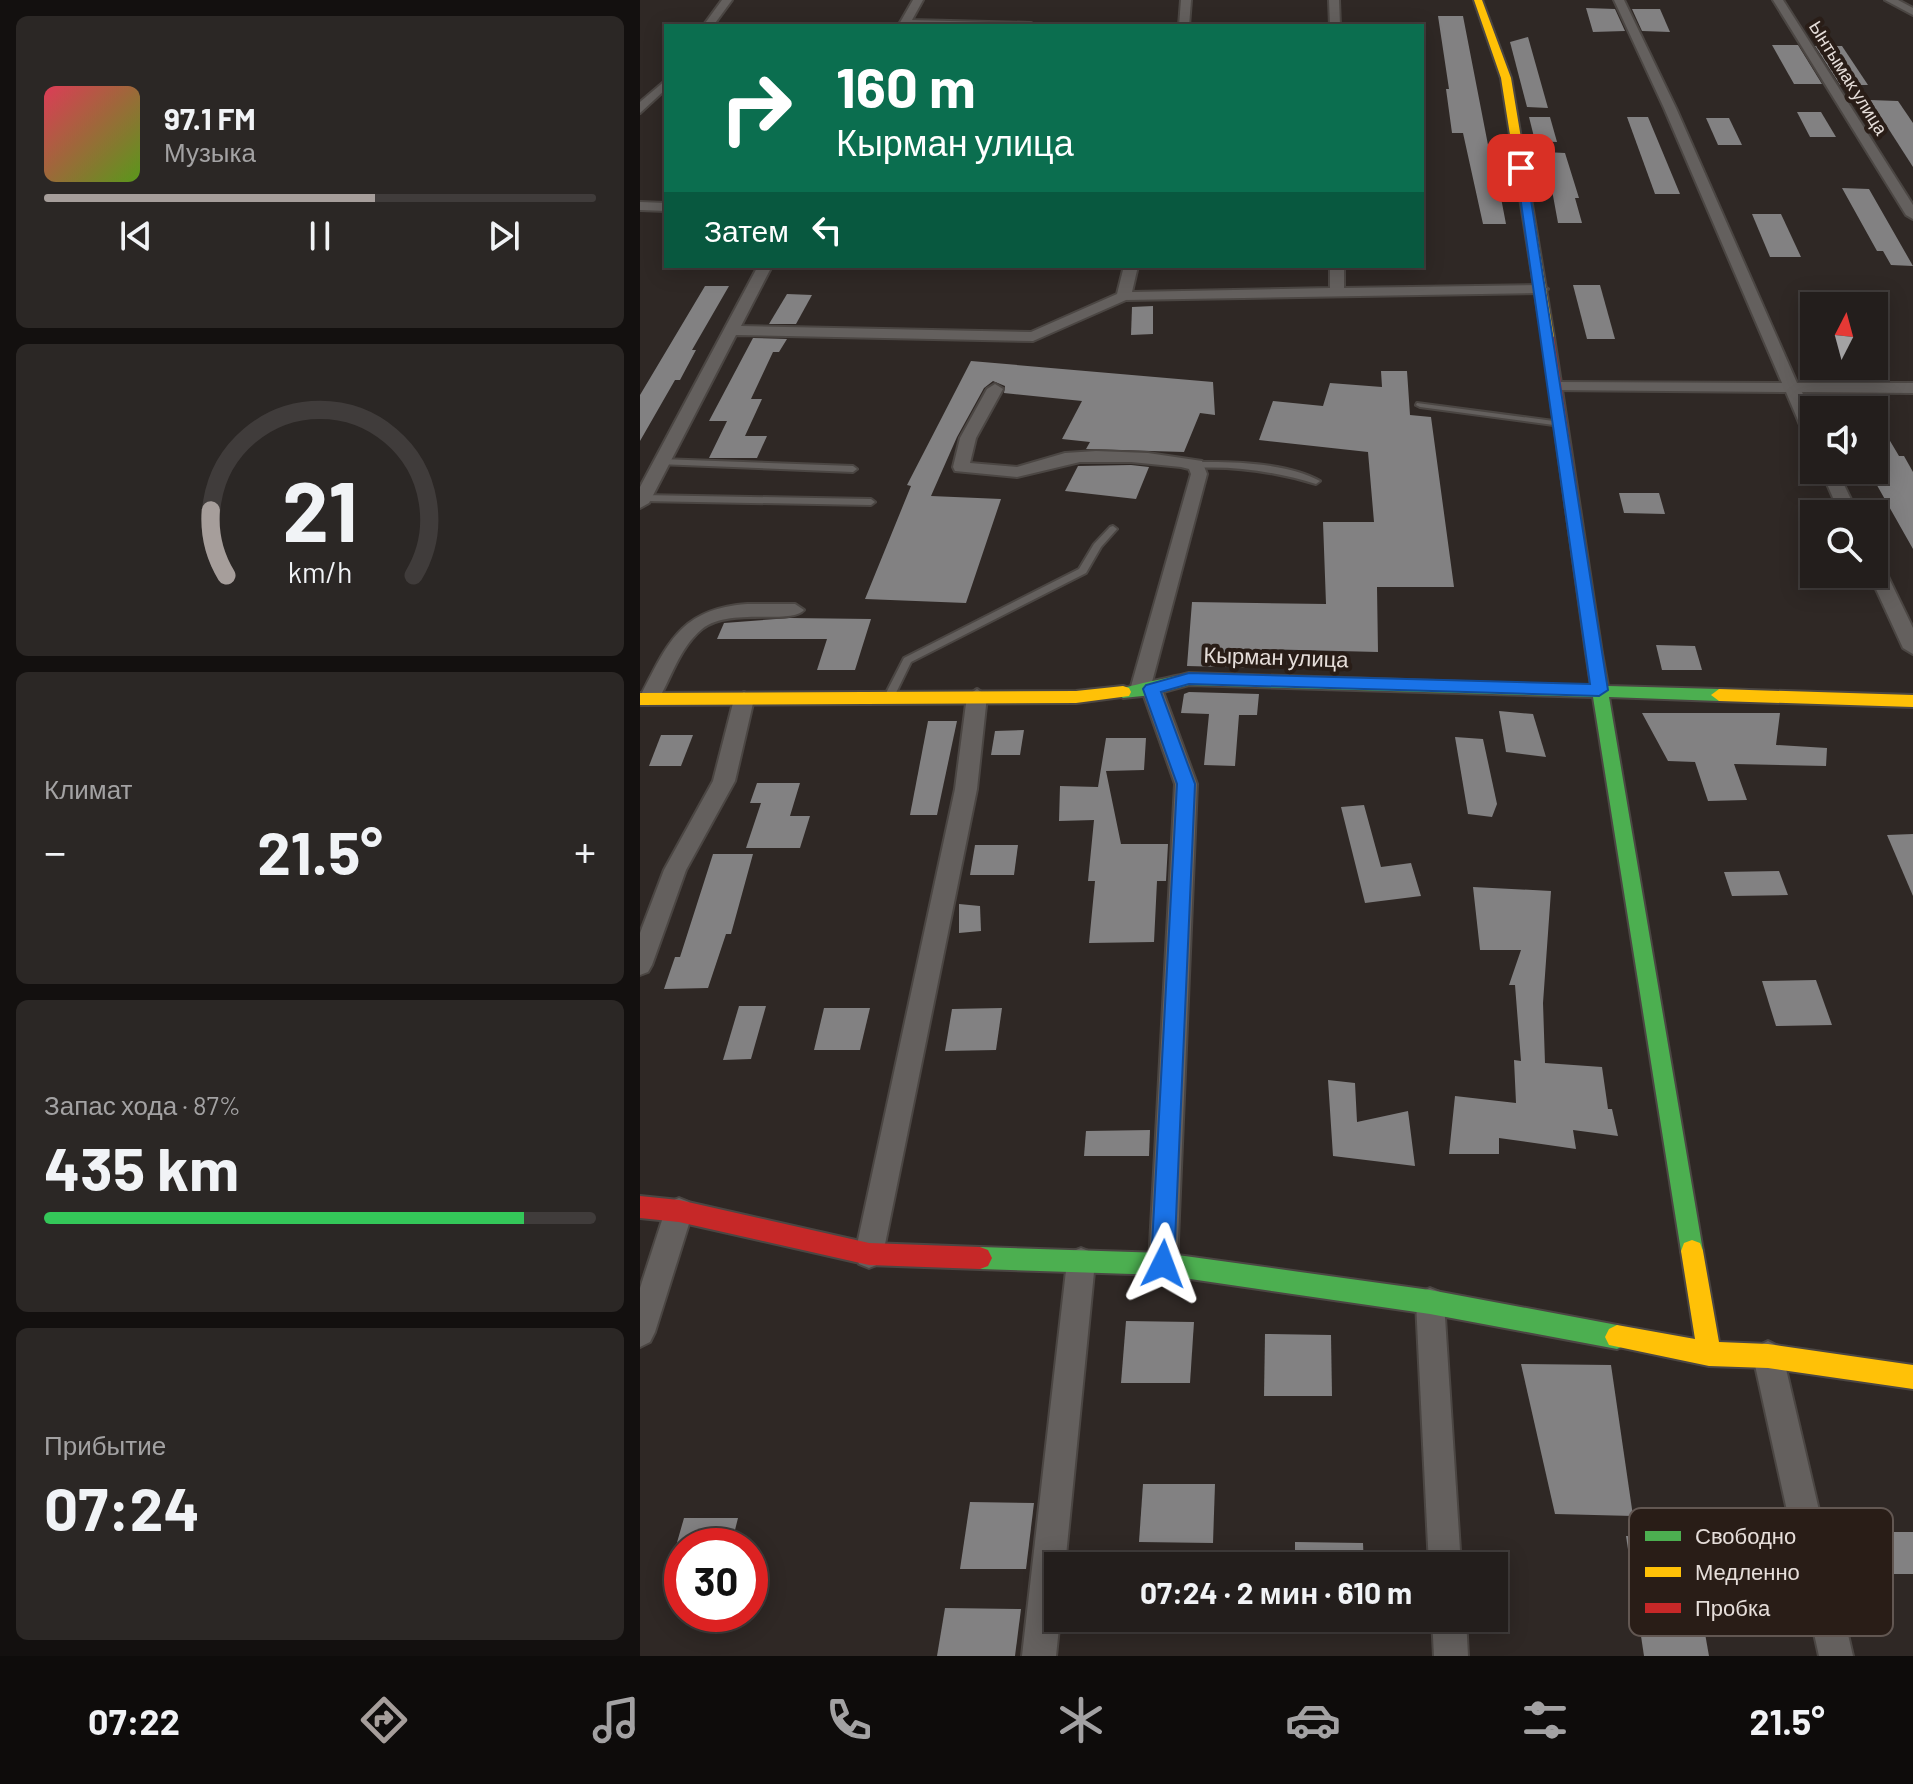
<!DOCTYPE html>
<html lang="ru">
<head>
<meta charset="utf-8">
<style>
  body { margin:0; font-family:Barlow,sans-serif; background:#2b2725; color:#f1f3f6; height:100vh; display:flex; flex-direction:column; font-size:30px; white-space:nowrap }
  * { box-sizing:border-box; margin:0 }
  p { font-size:26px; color:#a3a2a3 }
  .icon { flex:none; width:44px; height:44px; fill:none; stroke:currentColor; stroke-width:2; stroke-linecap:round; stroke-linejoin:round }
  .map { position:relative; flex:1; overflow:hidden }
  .details { display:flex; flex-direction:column; gap:16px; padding:16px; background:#13100f; width:640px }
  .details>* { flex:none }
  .banner { position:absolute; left:24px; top:24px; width:760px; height:244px; border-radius:0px; box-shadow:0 4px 20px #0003,0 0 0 2px #403c3b; background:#0b6e4f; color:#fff; overflow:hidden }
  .needle { width:52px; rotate:6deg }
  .buttons { position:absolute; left:1160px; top:292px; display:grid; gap:16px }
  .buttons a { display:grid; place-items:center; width:88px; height:88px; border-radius:0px; background:#231e1c; box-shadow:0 4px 20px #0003,0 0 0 2px #403c3b; font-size:40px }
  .speed { position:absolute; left:24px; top:1528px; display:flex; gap:16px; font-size:40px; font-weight:700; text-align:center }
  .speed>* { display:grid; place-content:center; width:104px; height:104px; border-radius:50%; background:#231e1c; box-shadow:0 4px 20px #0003,0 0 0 2px #403c3b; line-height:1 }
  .speed .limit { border:12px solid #d22; background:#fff; color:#111 }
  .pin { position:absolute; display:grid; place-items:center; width:68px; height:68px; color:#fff; margin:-34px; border-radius:16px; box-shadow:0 4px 12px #0006 }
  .me { position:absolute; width:88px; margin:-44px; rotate:3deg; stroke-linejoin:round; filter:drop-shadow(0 0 6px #0008) }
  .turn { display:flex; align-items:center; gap:28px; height:168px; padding:0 40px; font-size:36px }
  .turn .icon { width:104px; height:104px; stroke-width:2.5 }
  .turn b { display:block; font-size:56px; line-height:68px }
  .then { display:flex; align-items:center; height:76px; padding:0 40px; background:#0003; gap:16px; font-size:30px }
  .big { font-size:60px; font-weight:700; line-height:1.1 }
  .details .card { flex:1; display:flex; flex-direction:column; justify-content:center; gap:12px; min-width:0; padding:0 28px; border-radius:12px; background:#2b2725 }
  .details .dial { align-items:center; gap:0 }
  .dial svg { height:208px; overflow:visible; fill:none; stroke:#403c3b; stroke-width:7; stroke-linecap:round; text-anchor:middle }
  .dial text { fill:#f1f3f6; stroke:none }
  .song { display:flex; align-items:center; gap:24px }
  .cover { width:96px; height:96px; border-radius:12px; background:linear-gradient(135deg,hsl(350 70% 55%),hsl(90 70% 35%)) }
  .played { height:8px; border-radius:4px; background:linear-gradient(90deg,#a69e9b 60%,#403c3b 60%) }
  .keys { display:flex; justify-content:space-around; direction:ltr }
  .heat { display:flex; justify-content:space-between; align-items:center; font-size:44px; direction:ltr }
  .charge { height:12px; border-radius:6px; background:linear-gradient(90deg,#34c759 87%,#403c3b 0) }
  .trip { position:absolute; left:404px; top:1552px; width:464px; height:80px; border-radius:0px; background:#231e1c; box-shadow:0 4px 20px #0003,0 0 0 2px #403c3b; font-weight:700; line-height:80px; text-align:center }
  .tabs { display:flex; height:128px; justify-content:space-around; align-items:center; background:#0e0c0b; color:#a3a2a3 }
  .tabs .icon { width:56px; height:56px }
  .tabs .current { color:#a69e9b }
  .tabs b { font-size:36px; color:#f1f3f6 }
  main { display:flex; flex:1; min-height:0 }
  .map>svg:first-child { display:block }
  .building { fill:#828182 }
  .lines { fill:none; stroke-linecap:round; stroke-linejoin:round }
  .lane-casing { stroke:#4b4643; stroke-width:4 }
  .street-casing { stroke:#4b4643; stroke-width:4 }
  .fast-casing { stroke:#4b4643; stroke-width:4 }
  .slow-casing { stroke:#4b4643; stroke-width:4 }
  .jam-casing { stroke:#4b4643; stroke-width:4 }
  .lane { fill:#64605e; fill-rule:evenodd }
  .street { fill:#64605e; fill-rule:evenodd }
  .fast { fill:#4caf50; fill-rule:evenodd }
  .slow { fill:#ffc107; fill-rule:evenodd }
  .jam { fill:#c62828; fill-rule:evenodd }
  .route { fill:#1a73e8; stroke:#114b97; stroke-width:2 }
  .labels { text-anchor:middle; stroke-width:8; stroke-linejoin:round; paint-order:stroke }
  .far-street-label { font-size:18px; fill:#e6deda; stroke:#291d17 }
  .street-label { font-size:22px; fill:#e6deda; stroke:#291d17 }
  .key { fill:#291d17; stroke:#625752; stroke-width:2 }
  .key-label { font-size:22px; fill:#e6deda }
</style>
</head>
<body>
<main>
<section class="details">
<div class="card">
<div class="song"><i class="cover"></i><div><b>97.1 FM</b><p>Музыка</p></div></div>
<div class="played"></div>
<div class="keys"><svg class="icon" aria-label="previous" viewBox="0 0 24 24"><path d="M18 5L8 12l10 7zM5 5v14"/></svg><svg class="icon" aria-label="pause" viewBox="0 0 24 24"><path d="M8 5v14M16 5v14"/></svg><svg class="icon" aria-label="next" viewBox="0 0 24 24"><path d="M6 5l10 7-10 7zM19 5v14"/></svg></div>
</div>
<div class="card dial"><svg viewBox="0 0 100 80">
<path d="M14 69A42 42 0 1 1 86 69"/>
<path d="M14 69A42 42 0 0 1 8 44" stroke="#a69e9b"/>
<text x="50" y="56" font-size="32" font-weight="700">21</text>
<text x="50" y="72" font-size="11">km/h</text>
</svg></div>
<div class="card"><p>Климат</p>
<div class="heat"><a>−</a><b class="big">21.5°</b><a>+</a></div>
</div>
<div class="card"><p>Запас хода · 87%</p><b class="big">435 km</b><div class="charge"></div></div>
<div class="card"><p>Прибытие</p><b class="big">07:24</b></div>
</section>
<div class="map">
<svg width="1273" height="1656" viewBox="0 0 1273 1656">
  <rect width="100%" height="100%" fill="#2f2825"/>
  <g class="building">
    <path d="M946 8 975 9 985 31 953 32Z"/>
    <path d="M992 9H1020L1030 32 1002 31Z"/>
    <path d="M798 16H823L855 181 858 182 866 224H843L823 133H812L806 89H809Z"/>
    <path d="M888 37 908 108 887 107 870 42Z"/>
    <path d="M1132 45H1158L1182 84H1154Z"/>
    <path d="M1175 46H1202L1228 85H1200Z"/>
    <path d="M1230 100 1258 101 1273 123V167Z"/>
    <path d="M1157 112H1181L1196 137H1170Z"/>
    <path d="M889 117H910L917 142 895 141Z"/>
    <path d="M987 117H1008L1040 194H1015Z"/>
    <path d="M1066 118H1089L1102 145H1078Z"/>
    <path d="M905 152 925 153 939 198H935L942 223H918Z"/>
    <path d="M1202 188 1229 189 1273 266 1251 265 1243 251H1237Z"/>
    <path d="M1112 214H1141L1161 257H1130Z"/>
    <path d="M933 285H960L975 339H947Z"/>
    <path d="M65 286H89L52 350H56L40 380H35L0 441V395Z"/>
    <path d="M147 294 172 295 156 324H129Z"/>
    <path d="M513 306V334L491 335 492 307Z"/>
    <path d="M113 338 147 339 139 352H133L111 399H122L105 436H127L117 458H69L87 421H69Z"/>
    <path d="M331 361 573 382 575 415 560 413 544 452 446 449 450 442 422 439 442 401 364 393 365 386 353 381 344 388 317 437 291 496 361 499 326 603 225 599 271 486 267 485Z"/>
    <path d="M741 371H767L770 415 791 417 814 587H737L738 652 622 649 621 668 547 666 552 602 686 604 683 522H734L728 452 619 440 633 401 683 406 690 383 742 387Z"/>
    <path d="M1234 414 1259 456H1264L1273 472V549L1234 480Z"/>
    <path d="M491 465 509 467 496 499 425 491 438 466Z"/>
    <path d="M979 493H1019L1025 514 984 513Z"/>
    <path d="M150 618 231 619 215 670H177L187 639H77L84 623Z"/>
    <path d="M1016 645 1055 646 1062 670H1022Z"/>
    <path d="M549 692 619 694 617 715H599L595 766 564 765 569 714 541 713 544 694Z"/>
    <path d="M859 711 893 714 906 757 866 752Z"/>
    <path d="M1002 713H1140L1136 745 1187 748 1186 766 1094 764 1107 800 1068 801 1055 762 1028 761Z"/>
    <path d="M288 721H317L297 815H270Z"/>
    <path d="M384 730 380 755H351L355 731Z"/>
    <path d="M21 735H53L41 766H9Z"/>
    <path d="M815 737 843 739 857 804 852 817 828 814Z"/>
    <path d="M466 738H506L504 770 466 771 481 844H528L526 881H517L514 942 449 943 455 881H448L454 820 419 821 420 786 458 787Z"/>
    <path d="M117 783H160L150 816H170L160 848H106L121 803H110Z"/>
    <path d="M724 805 741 867 771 863 781 896 725 903 701 807Z"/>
    <path d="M1273 834V896L1247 835Z"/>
    <path d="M335 845H378L374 875H330Z"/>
    <path d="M73 854H113L91 934H86L68 988 24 989 35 957H40Z"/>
    <path d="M1139 871 1148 895 1092 896 1084 872Z"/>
    <path d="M833 887 911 891 903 1003 905 1063 962 1067 968 1109H972L978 1136 933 1130 936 1149 859 1138V1154H809L815 1096 876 1103 874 1060 881 1061 875 985H869L881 950H840Z"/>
    <path d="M319 904 340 906 341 931 319 933Z"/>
    <path d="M1176 980 1192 1025 1136 1026 1122 981Z"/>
    <path d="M99 1006H126L111 1059 83 1060Z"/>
    <path d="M184 1008H230L220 1050H174Z"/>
    <path d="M362 1008 356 1050 305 1051 312 1009Z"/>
    <path d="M688 1080 715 1083 717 1122 768 1111 775 1166 693 1156Z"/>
    <path d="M510 1130 509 1156H444L446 1131Z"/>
    <path d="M486 1321 554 1322 550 1383H481Z"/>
    <path d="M625 1334 691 1335 692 1396H624Z"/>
    <path d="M881 1364 971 1365 993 1516 915 1514Z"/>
    <path d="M503 1484H575L573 1543 499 1542Z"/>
    <path d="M330 1502 394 1503 386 1569H320Z"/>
    <path d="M44 1518H98L91 1546H36Z"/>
    <path d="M1227 1532H1273V1574H1238Z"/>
    <path d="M986 1536 1048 1537 1069 1656H1004Z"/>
    <path d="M655 1542 723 1543 724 1566H655Z"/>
    <path d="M305 1608 381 1609 375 1656H297Z"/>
  </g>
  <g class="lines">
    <defs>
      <g id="lane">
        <path d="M777 403 921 422 925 424 921 426 780 407 776 405Z"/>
        <path d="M21 459 213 466 217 469 213 472 18 464V460Z"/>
        <path d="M571 462C604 462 652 465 680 481L676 484C636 472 598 466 556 468L552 465 556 462Z"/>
        <path d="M2 495 231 499 235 502 231 505 2 501 0 500V496Z"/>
        <path d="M473 526 477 529 461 547 446 573 271 662 253 699H245L244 697 264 658 439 569 454 544 470 527Z"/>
      </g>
      <g id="street">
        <path d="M82 0H92L73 26H63Z"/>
        <path d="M273 0H283L272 20 391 23 396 26H258Z"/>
        <path d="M541 0H551L549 26H539Z"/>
        <path d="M689 0H699L700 26H690Z"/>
        <path d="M974 0H984L1036 108 1157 383H1273V393L1162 392 1174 420V444L1166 439 1146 392 910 390V384L916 382 1142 383 1024 108Z"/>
        <path d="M1133 0H1143L1273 205V219L1266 215Z"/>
        <path d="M1245 0H1258L1273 8V15Z"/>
        <path d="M26 80V89L0 113V102Z"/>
        <path d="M0 202 26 203V211L0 210Z"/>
        <path d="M118 266H132L101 326 391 332 477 294 484 266H498L492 292 690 288V266H704V288L901 285 908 289 901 293 486 300 393 341 96 335 9 503 0 508V487Z"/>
        <path d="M355 384 363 389 336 438 330 463 377 467 425 453 456 451 508 453 562 461 567 474 512 682 522 689 557 784 537 1264 533 1274 523 1278 513 1274 509 1264 535 784 504 696 493 695 490 690 551 474 549 469 541 467 491 462H440L377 477 315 471 313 467 320 438 347 389Z"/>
        <path d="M1181 470H1197L1218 514H1200Z"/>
        <path d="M1234 560 1243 566 1273 628V654L1263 648 1229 574H1234Z"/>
        <path d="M107 604H155L164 610C151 625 89 607 62 629 39 648 31 679 16 704H2L0 697C28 643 40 609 107 604Z"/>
        <path d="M337 689 347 696 337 789 243 1254 239 1264 229 1268 219 1264 215 1254 315 789 327 696Z"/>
        <path d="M104 692 114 699 95 781 46 870 12 965 8 972 0 975V933L24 870 73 781 94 699Z"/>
        <path d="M39 1198 49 1202 53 1211 15 1332 10 1342 0 1347V1288L25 1211 29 1202Z"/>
        <path d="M441 1248 451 1252 455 1262 425 1566H418L420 1618 416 1656H382L427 1262 431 1252Z"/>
        <path d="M790 1288 800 1292 804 1302 821 1566H789L776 1302 780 1292Z"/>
        <path d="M1128 1341 1138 1346 1143 1356 1213 1656H1179L1113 1356 1118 1346Z"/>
        <path d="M792 1618H826L828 1656H794Z"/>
      </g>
      <g id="fast">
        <path d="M954 648 962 653 968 686 1079 689 1087 695 1079 701 969 697 1063 1251 1060 1259 1052 1262 1044 1259 1041 1251 953 697 549 685 512 695 483 698 475 692C481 686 535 677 549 673L951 686 946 653Z"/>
        <path d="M340 1247 523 1253 790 1290 977 1325 985 1329 989 1337 985 1345 977 1349 790 1314 523 1275 340 1269 332 1266 328 1258 332 1250Z"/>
      </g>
      <g id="slow">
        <path d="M834 0H842L871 78 914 337 908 341 902 337 861 78Z"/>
        <path d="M483 686 489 688 491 692 489 696 436 703 0 705V693L436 691Z"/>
        <path d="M1079 689 1273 695V707L1079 701 1071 695Z"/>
        <path d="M1052 1240 1060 1243 1063 1251 1079 1342 1128 1344 1273 1365V1389L1128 1368 1069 1366 969 1345 965 1337 969 1329 977 1325 1055 1339 1041 1251 1044 1243Z"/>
      </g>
      <g id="jam">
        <path d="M908 333 914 337 962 653 954 658 946 653 902 337Z"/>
        <path d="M0 1196 39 1200 229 1243 340 1247 348 1250 352 1258 348 1266 340 1269 229 1265 39 1222 0 1218Z"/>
      </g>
    </defs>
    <use href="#lane" class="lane-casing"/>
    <use href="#street" class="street-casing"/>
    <use href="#fast" class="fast-casing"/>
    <use href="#slow" class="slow-casing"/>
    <use href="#jam" class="jam-casing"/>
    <use href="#lane" class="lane"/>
    <use href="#street" class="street"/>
    <use href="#fast" class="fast"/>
    <use href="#slow" class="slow"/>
    <use href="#jam" class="jam"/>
  </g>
  <path class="route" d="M881 165 886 168 968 690 959 696 549 684 521 692 555 784 534 1264 531 1272 523 1276 515 1272 511 1264 537 784 503 689 506 685 549 673 950 684 876 168Z"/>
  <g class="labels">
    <g class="far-street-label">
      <text transform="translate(1208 78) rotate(58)" y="6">Ынтымак улица</text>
    </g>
    <g class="street-label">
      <text transform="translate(636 657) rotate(2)" y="8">Кырман улица</text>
    </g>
  </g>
  <rect x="989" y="1508" width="264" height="128" rx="12" class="key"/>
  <rect x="1005" y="1531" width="36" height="10" fill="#4caf50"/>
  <rect x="1005" y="1567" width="36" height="10" fill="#ffc107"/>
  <rect x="1005" y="1603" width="36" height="10" fill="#c62828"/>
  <g class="key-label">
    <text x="1055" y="1544">Свободно</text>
    <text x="1055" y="1580">Медленно</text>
    <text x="1055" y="1616">Пробка</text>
  </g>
</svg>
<div class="buttons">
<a><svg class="needle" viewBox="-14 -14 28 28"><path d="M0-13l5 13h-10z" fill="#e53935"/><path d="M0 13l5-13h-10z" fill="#a3a2a3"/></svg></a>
<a><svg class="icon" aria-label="sound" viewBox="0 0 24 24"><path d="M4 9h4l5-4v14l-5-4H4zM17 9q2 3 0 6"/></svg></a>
<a><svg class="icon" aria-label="search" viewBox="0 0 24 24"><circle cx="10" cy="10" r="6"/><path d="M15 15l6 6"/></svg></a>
</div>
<div class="speed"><div class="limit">30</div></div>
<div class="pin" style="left:881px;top:168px;background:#d93025"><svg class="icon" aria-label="arrive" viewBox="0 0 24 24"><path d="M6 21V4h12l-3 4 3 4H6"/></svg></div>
<svg class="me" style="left:523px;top:1264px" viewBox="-20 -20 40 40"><path d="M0-17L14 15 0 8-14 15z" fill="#1a73e8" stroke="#fff" stroke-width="4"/></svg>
<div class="trip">07:24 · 2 мин · 610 m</div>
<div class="banner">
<div class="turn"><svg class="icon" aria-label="right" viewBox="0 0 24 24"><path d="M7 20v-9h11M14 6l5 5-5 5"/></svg><div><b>160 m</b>Кырман улица</div></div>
<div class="then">Затем<svg class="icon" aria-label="left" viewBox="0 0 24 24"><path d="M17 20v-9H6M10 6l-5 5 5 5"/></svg></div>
</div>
</div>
</main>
<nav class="tabs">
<b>07:22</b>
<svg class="icon current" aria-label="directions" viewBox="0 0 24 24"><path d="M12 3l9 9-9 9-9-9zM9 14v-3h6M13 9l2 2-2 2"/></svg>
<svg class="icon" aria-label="music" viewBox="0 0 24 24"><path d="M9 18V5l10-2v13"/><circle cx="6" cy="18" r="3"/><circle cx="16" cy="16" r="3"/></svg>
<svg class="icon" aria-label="phone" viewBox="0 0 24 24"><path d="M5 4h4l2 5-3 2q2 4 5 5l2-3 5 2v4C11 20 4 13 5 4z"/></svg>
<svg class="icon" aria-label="climate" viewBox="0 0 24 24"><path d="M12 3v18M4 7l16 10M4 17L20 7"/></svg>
<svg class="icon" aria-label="car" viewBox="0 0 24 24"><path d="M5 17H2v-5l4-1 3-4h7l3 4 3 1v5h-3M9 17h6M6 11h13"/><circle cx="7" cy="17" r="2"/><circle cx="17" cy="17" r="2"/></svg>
<svg class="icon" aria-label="filters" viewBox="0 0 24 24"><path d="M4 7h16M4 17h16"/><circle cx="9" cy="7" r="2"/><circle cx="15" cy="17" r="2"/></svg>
<b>21.5°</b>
</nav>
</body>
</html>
